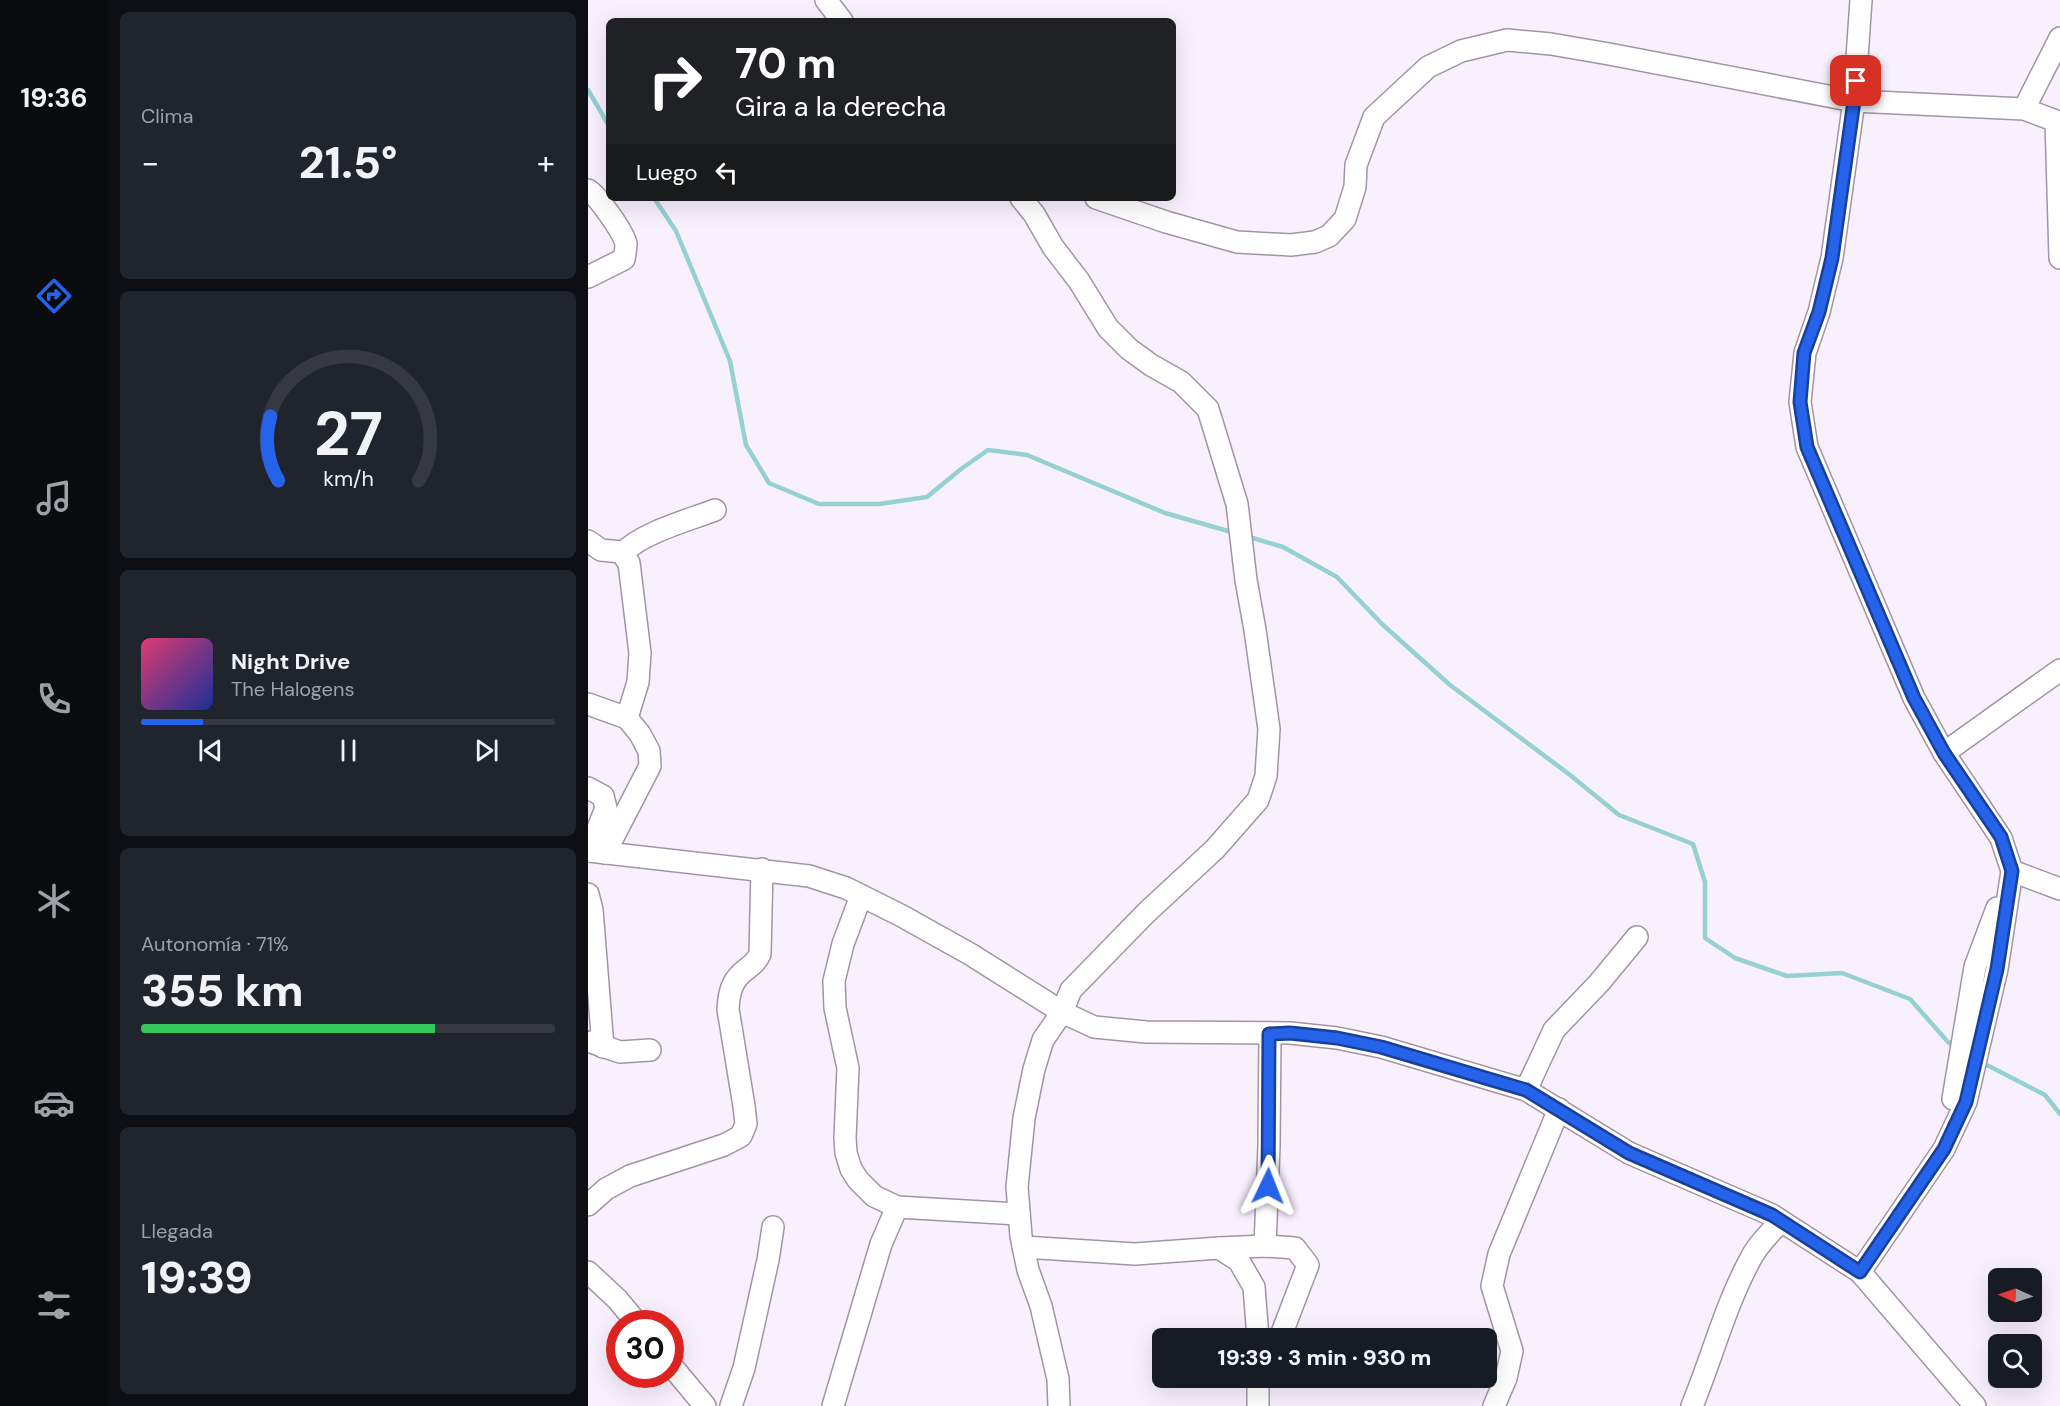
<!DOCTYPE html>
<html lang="es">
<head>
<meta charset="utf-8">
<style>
  body { margin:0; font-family:"DM Sans",sans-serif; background:#20242c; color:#f1f3f6; height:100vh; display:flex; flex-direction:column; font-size:22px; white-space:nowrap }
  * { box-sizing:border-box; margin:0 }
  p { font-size:20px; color:#9ea1a6 }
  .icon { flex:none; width:33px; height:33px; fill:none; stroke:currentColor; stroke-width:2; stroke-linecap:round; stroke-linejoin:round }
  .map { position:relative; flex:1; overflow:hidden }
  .details { display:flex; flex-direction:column; gap:12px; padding:12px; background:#0d0f14; width:480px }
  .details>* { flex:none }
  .banner { position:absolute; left:18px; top:18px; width:570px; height:183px; border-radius:9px; box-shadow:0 6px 24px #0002; background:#202124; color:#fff; overflow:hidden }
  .needle { width:39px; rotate:273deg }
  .tools { position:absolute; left:1400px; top:1268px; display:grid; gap:12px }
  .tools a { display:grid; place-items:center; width:54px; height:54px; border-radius:9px; background:#171b24; box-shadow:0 6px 24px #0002; font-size:30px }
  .speed { position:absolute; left:18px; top:1310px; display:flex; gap:12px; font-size:30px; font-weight:700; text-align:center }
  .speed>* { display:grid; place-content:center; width:78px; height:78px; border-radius:50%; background:#171b24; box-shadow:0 6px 24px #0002; line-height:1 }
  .speed .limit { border:9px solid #d22; background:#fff; color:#111 }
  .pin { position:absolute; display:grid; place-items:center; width:51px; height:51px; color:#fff; margin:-26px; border-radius:12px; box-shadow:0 3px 9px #0006 }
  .me { position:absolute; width:66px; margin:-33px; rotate:2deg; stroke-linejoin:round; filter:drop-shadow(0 0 4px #0008) }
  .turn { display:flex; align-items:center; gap:21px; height:126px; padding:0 30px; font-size:27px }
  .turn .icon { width:78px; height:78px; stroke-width:2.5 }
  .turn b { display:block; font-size:42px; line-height:51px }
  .then { display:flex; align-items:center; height:57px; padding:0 30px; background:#0003; gap:12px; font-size:22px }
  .big { font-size:45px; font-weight:800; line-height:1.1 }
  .details .tile { flex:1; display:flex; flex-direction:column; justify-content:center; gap:9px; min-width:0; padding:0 21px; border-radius:9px; background:#20242c }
  .details .dial { align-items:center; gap:0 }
  .dial svg { height:156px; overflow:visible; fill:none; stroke:#363941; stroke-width:7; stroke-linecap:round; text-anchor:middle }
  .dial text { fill:#f1f3f6; stroke:none }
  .song { display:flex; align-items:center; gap:18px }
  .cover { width:72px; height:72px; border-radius:9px; background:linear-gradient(135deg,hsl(340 70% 55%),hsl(230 70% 35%)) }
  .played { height:6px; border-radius:3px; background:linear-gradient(90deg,#2563eb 15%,#363941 15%) }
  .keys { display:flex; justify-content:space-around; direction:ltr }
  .heat { display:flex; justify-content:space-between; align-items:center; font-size:33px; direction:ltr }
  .charge { height:9px; border-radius:4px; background:linear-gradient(90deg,#34c759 71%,#363941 0) }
  .trip { position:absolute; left:564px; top:1328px; width:345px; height:60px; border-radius:9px; background:#171b24; box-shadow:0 6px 24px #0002; font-weight:800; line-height:60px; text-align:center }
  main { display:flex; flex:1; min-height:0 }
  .tabs { display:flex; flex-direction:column; width:108px; justify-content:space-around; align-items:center; background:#090b0e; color:#9ea1a6 }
  .tabs .icon { width:42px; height:42px }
  .tabs .on { color:#2563eb }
  .tabs b { font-size:27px; color:#f1f3f6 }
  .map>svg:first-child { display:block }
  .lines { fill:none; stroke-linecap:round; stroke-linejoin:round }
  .stream { stroke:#95d0d3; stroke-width:4.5 }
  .minor-casing { stroke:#a294a7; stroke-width:24 }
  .minor { stroke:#fff; stroke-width:21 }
  .route-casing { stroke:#184099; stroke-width:15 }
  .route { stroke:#2563eb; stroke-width:10 }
</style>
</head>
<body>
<main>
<nav class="tabs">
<b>19:36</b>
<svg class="icon on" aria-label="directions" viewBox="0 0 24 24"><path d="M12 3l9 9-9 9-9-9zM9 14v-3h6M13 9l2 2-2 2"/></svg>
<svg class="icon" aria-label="music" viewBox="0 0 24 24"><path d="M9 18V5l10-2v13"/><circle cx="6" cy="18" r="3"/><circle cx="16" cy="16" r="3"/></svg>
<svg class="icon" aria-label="phone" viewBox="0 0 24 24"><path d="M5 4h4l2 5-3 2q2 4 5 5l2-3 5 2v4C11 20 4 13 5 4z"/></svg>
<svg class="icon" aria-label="climate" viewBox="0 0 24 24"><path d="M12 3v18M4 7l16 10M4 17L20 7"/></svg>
<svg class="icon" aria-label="car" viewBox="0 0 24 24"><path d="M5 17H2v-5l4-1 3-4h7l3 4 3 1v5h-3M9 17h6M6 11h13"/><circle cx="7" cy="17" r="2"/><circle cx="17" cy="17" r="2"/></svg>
<svg class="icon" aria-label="filters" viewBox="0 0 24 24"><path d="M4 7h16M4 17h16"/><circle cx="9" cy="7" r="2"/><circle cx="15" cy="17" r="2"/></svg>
</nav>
<section class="details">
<div class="tile"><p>Clima</p>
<div class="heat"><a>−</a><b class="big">21.5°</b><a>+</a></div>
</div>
<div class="tile dial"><svg viewBox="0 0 100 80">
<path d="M14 69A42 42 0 1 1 86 69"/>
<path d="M14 69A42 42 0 0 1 10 36" stroke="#2563eb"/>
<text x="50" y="56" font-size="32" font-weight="700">27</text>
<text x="50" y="72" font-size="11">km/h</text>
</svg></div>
<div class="tile">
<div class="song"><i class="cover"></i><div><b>Night Drive</b><p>The Halogens</p></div></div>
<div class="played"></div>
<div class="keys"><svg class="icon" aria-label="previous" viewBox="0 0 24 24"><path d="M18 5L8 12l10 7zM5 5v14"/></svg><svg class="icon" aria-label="pause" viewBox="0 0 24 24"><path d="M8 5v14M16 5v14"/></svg><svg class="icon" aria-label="next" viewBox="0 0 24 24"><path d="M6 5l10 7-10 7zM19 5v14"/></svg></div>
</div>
<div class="tile"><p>Autonomía · 71%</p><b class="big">355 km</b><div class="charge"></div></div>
<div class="tile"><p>Llegada</p><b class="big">19:39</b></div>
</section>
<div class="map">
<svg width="1472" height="1406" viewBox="0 0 1472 1406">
  <rect width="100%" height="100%" fill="#f9f0fd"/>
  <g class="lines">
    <g class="stream">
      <path d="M0 90 21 126"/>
      <path d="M66 198 88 231 142 361 158 445 181 483 231 504H291L339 497 373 469 400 450 439 455 577 513 647 533"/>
      <path d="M658 536 695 547 749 577 795 625 862 685 982 775 1031 815 1105 844 1117 882V938L1147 958 1199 976 1254 973 1322 999 1360 1042 1368 1047"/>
      <path d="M1393 1062 1457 1095 1472 1114"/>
    </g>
    <defs>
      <g id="minor">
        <path d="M238 0 254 21"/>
        <path d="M1436 109 1472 38"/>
        <path d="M0 190C10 196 36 233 38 244 38 249 37 254 36 259L0 277"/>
        <path d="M433 198 446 214 465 247 491 281 520 328 541 349 563 365 593 382 620 409 649 504 658 580 667 630 681 729 678 776 670 800 627 849 558 913 483 990 474 1012 455 1040 446 1069 436 1118 429 1187 433 1236 440 1270 453 1306 470 1379 471 1406"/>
        <path d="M508 198 578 222 649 242 703 245 727 242 741 236 757 219 767 187 768 165 786 117 840 67 873 51 919 40 963 44 1021 54 1266 101 1436 109 1468 121 1472 258"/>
        <path d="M0 541 13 550 33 552 41 563 52 653 50 682 39 718 52 734 61 751 62 766 17 853"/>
        <path d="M35 553C53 533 101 520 127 510"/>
        <path d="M0 704 39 718"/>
        <path d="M1356 753 1472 670"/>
        <path d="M0 788 15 796 18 808 1 851"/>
        <path d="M0 851 221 876 258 888 314 916 382 954 474 1012 506 1027 558 1032 702 1033 749 1038 793 1047 938 1090 1041 1153 1184 1215 1272 1272 1387 1406"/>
        <path d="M1424 871 1472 889"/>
        <path d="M0 894 4 910 15 1047"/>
        <path d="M273 896 255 944 246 981 247 1008 260 1068 257 1138 258 1153 263 1169 270 1180 286 1196 309 1207 431 1214"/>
        <path d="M3 1042 32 1052 62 1050"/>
        <path d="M938 1090 966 1030 1011 983 1049 937"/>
        <path d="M1365 1099 1387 967 1409 908"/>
        <path d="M0 1205 18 1189 42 1176 136 1145 153 1136 158 1124 156 1106 140 1009C141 994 143 982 155 972 162 966 168 963 172 954L174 869"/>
        <path d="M677 1246 681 1146 682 1034"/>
        <path d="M435 1247 547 1254 631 1248 651 1261 666 1287 670 1338"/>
        <path d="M631 1248 677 1246 707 1248 720 1265 692 1338"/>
        <path d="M0 1272 29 1299 49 1323"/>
        <path d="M1272 1272 1356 1149 1378 1102 1409 969 1424 871 1413 838 1356 753 1326 698 1219 447 1212 402 1217 353 1231 312 1244 258 1266 101 1273 0"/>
        <path d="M82 1364 117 1406"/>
        <path d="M670 1377V1406"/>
        <path d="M143 1406 156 1368 180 1260 185 1227"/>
        <path d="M245 1406 293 1244 309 1207"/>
        <path d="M906 1406 918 1378 924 1351 904 1286 911 1254 971 1109"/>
        <path d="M1104 1406C1124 1358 1137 1306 1162 1260 1169 1245 1182 1233 1193 1221"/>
      </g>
    </defs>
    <use href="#minor" class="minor-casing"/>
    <use href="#minor" class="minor"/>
  </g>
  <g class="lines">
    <defs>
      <path id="route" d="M680 1186 681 1034 702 1033 749 1038 793 1047 938 1090 1041 1153 1184 1215 1272 1272 1356 1149 1378 1102 1409 969 1424 871 1413 837 1356 753 1326 698 1219 447 1212 402 1216 353 1231 312 1244 258 1266 101 1268 81"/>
    </defs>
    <use href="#route" class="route-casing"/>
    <use href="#route" class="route"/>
  </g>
</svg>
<div class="tools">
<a><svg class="needle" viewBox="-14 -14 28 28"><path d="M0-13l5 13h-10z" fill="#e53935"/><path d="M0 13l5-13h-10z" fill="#9ea1a6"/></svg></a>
<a><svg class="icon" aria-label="search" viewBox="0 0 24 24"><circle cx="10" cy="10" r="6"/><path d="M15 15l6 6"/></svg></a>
</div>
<div class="speed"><div class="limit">30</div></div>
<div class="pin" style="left:1268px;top:81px;background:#d93025"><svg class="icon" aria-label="arrive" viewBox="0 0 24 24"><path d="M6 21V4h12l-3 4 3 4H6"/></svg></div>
<svg class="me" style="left:680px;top:1186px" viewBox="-20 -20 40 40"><path d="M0-17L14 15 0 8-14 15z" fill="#2563eb" stroke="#fff" stroke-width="4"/></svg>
<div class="trip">19:39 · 3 min · 930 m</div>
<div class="banner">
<div class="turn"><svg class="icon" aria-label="right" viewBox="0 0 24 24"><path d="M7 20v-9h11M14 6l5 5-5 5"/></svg><div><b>70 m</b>Gira a la derecha</div></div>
<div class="then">Luego<svg class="icon" aria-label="left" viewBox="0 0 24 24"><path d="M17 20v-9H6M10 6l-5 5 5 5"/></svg></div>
</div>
</div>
</main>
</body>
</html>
